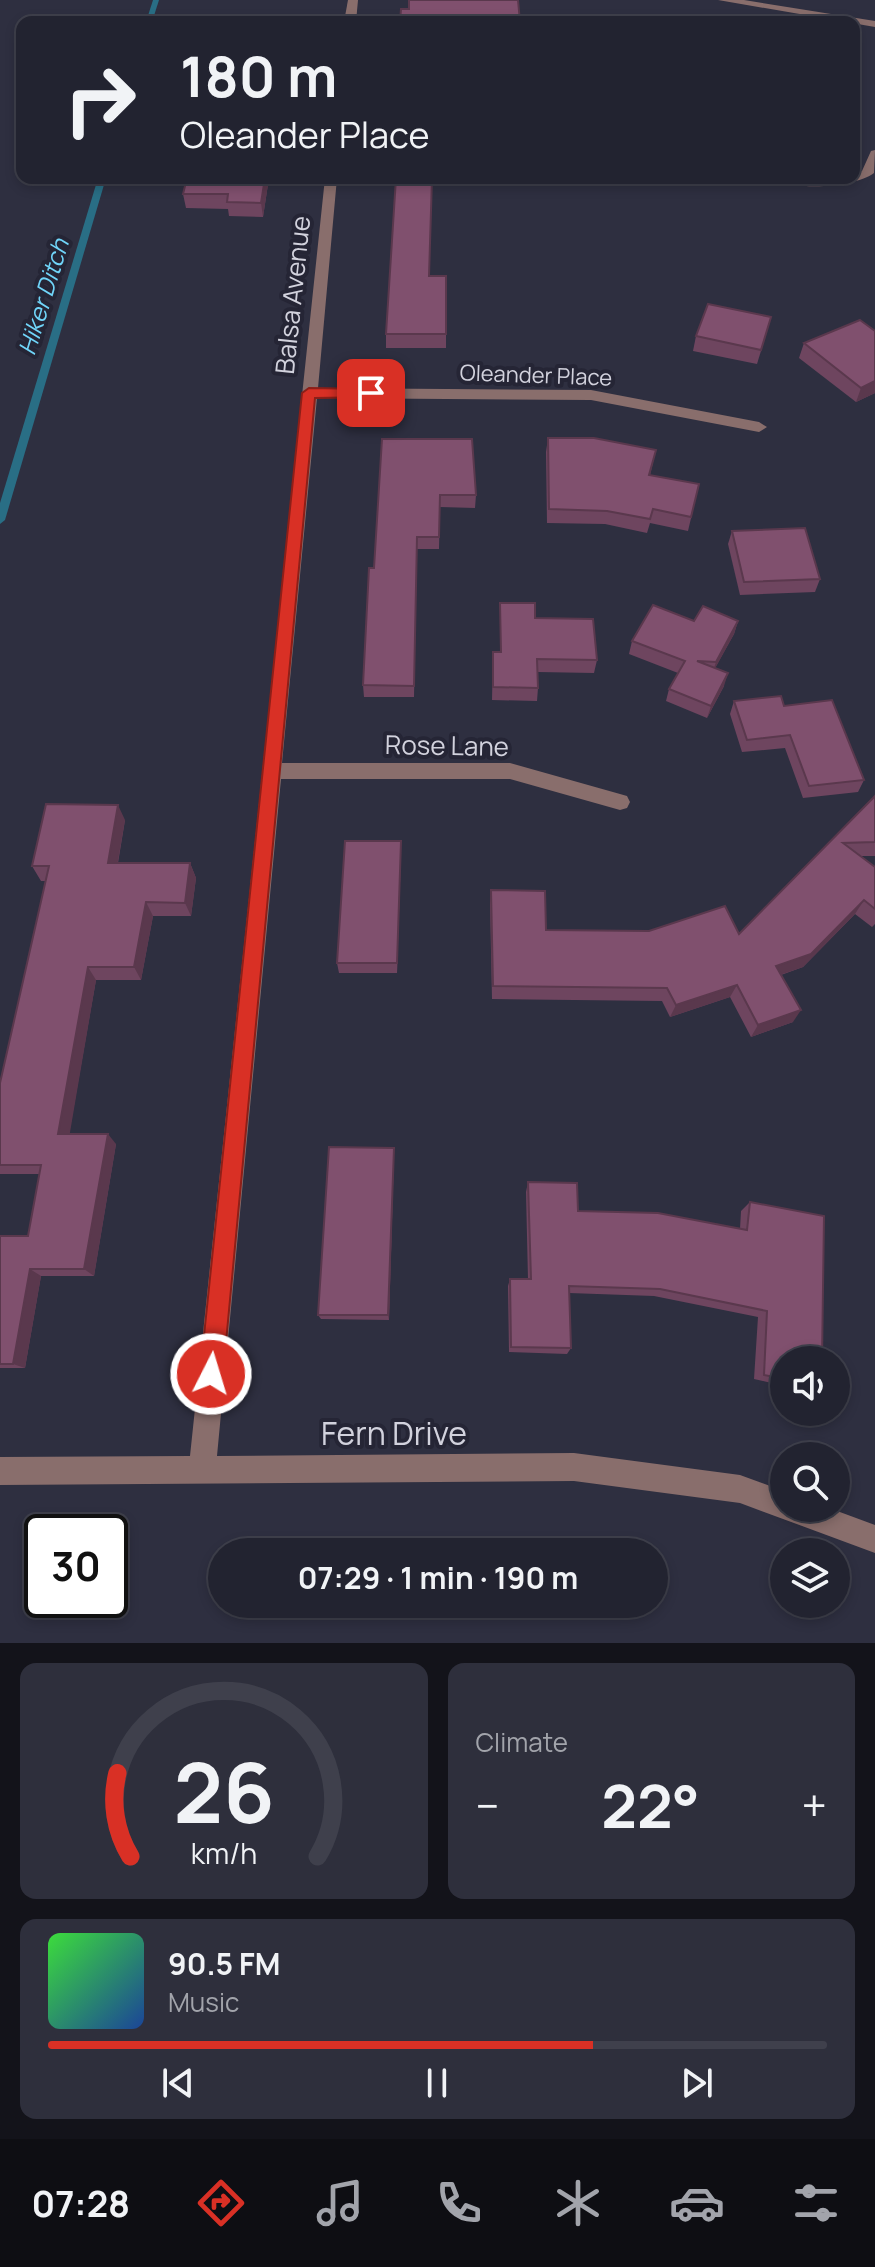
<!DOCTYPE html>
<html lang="en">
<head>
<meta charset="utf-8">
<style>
  body { margin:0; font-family:Manrope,sans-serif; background:#2e2f3c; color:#f1f3f6; height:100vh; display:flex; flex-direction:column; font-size:30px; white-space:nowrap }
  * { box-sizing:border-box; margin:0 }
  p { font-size:26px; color:#a2a4ab }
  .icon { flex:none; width:44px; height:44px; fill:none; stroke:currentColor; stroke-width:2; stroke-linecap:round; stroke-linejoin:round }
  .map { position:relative; height:1643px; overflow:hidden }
  .details { display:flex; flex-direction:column; gap:20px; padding:20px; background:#13131a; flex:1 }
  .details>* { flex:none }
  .banner { position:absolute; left:16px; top:16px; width:844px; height:168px; border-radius:16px; box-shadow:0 4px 12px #0003,0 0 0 2px #3f404c; background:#222330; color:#f1f3f6; overflow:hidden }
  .controls { position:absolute; left:770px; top:1346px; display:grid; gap:16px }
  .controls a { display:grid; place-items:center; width:80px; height:80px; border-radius:50%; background:#222330; box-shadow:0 4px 12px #0003,0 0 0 2px #3f404c; font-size:40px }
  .speed { position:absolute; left:24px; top:1514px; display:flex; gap:16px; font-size:40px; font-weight:700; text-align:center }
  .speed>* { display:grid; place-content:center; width:104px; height:104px; border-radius:50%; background:#222330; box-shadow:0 4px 12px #0003,0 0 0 2px #3f404c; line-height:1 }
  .speed .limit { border:4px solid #111; border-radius:12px; background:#fff; color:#111 }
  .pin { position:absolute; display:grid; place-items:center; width:68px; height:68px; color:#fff; margin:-34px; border-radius:16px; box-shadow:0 4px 12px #0006 }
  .me { position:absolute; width:88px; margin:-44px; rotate:5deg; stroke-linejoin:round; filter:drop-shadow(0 0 6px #0008) }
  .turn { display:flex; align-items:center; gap:28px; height:168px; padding:0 32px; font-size:36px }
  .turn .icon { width:104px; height:104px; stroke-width:2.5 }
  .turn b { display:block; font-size:56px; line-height:68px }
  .big { font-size:60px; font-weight:700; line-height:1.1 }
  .details .widget { flex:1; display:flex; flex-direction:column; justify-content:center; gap:12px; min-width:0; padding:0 28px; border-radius:16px; background:#2e2f3c }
  .details .dial { align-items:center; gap:0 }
  .dial svg { height:208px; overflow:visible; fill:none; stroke:#3f404c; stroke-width:7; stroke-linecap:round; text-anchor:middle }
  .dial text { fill:#f1f3f6; stroke:none }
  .song { display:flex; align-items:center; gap:24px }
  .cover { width:96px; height:96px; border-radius:12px; background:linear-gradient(135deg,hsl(120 70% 55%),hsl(220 70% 35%)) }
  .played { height:8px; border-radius:4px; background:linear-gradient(90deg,#d93025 70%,#3f404c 70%) }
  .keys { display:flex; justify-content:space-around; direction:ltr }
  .heat { display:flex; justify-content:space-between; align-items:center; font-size:44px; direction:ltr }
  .details .tiles { flex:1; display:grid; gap:20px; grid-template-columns:1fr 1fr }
  .widget:last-child { grid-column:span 2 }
  .trip { position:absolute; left:208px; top:1538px; width:460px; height:80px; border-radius:40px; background:#222330; box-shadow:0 4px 12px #0003,0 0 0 2px #3f404c; font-weight:700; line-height:80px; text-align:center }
  .tabs { display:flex; height:128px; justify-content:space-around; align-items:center; background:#0e0e13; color:#a2a4ab }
  .tabs .icon { width:56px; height:56px }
  .tabs .on { color:#d93025 }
  .tabs b { font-size:36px; color:#f1f3f6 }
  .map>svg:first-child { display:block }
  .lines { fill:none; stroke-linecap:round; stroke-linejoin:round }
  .stream { fill:#296e85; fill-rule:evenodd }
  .minor { fill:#896e6c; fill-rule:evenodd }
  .wall { fill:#6e455f }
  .shaded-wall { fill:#5a384d }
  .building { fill:#80506e; stroke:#5a384d; stroke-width:2 }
  .route { fill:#d93025; stroke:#8d1f18; stroke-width:2 }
  .labels { text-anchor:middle; stroke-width:8; stroke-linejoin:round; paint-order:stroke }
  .far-street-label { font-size:22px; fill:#d2d2dd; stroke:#252535 }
  .far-water-label { font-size:24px; font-style:italic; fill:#70d5f9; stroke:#252535 }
  .street-label { font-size:26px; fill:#d2d2dd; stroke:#252535 }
  .near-street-label { font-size:32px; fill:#d2d2dd; stroke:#252535 }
</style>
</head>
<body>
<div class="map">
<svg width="875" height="1643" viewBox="0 0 875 1643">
  <rect width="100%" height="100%" fill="#2e2f40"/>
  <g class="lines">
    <g class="stream">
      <path d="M153 0H159L152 22H146Z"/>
      <path d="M98 178H106L5 520 0 524V503Z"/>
    </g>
    <g class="minor">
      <path d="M348 0H358L356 22H344Z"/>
      <path d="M718 0H744L875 21V27Z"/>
      <path d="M875 150 874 173C856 187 795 192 776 178H854V174L862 171 871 151Z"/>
      <path d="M325 178H337L318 388 591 390 759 422 767 427 759 432 591 400 317 398 282 763H510L620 794 627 796 630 802 627 808 620 810 510 779H281L217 1456 574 1453 740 1475 784 1491V1508H829L875 1525V1553L740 1503 574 1481 0 1485V1457L190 1456Z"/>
    </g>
  </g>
  <g class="wall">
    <path d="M187 178H269L263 217 229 216 228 209 186 208 183 194Z"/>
    <path d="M430 276H446V348H386V334Z"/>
    <path d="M767 331 757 364 693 351 696 336Z"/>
    <path d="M875 331V393L856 402 799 358 804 343Z"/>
    <path d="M548 438 656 450 650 475 699 484 688 531 650 523 647 533 605 524 547 523 546 452Z"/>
    <path d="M382 439 476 495 475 508 440 507 439 549H417L414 697H364L363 685 374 568Z"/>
    <path d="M732 531 820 579 815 592 740 595 728 544Z"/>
    <path d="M500 603 535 618 597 660 594 673 538 672V688L537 701 492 700 493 652H500Z"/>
    <path d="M694 621H738L734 634 715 668 724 686 707 718 666 701 669 689 678 673 629 654 632 641Z"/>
    <path d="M734 701 784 706 864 780 858 792 803 798 785 748 742 752 730 714Z"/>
    <path d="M875 796V856H861L875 867V924L872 927 855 914 803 967 781 975 793 1022 751 1037 730 997 670 1017 662 1001 492 999 490 904 491 890 546 930 739 934Z"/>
    <path d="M125 820 118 863H190L196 878 191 916H153L141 980H96L69 1134 116 1144 94 1276H41L25 1368H0V1236H28L40 1174H0V1083L46 881H41L32 866Z"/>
    <path d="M401 853 397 973H339L337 963Z"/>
    <path d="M394 1148V1155L389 1320 321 1319 318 1315Z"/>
    <path d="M528 1182 578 1211 740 1229 741 1211 750 1202 784 1360V1386L754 1379 758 1317 654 1296 569 1293 571 1348 567 1354 509 1352 508 1286 510 1279H528L526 1192Z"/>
  </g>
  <g class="shaded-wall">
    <path d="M265 178H269L263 217 261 203Z"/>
    <path d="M875 381V393L856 402 861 388Z"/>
    <path d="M738 621 734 634 712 674 716 662Z"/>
    <path d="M728 673 724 686 707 718 711 706Z"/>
    <path d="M118 805 125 820 115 878 108 863Z"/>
    <path d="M401 841V853L397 973V963Z"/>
    <path d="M190 863 196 878 191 916 185 903Z"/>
    <path d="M864 900 855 914 803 967 768 979 776 966Z"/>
    <path d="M146 902 153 916 141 980 134 967Z"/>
    <path d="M88 967 96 980 68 1144 58 1134Z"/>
    <path d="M737 985 730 997 670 1017 676 1005Z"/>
    <path d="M801 1010 793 1022 751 1037 758 1025Z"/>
    <path d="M108 1134 116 1144 94 1276 84 1269Z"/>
    <path d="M394 1148V1155L389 1320 388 1315Z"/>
    <path d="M30 1269 41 1276 25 1368 13 1364Z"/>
  </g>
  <g class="building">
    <path d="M409 0H518L520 22H400L401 9H409Z"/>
    <path d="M187 178H265L261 203 227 202 228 194H183Z"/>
    <path d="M396 178H432L429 276H446V334H386Z"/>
    <path d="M708 304 771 317 761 350 696 336Z"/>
    <path d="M860 320 875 331V381L861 388 804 343Z"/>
    <path d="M548 438H594L656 450 649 475 699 484 691 517 653 509 650 519 607 511 549 509Z"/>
    <path d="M382 439H472L476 495H440L439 537H417L414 686 363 685 369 568H374Z"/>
    <path d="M805 528 820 579 744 582 732 531Z"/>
    <path d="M500 603H535V618L593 619 597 660 537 659 538 688 493 687V652H501Z"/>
    <path d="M653 605 694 621 703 606 738 621 716 662 697 661 728 673 711 706 669 689 685 661 632 641Z"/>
    <path d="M781 696 784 706 832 700 864 780 809 786 790 735 747 740 734 701Z"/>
    <path d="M875 796V842L843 843 875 867V909L864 900 811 954 776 966 801 1010 758 1025 737 985 676 1005 667 988 493 986 491 890 545 891 546 930 649 931 725 906 739 934Z"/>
    <path d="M46 804 118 805 108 863H190L185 903 146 902 134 967H88L58 1134H108L84 1269H30L13 1364H0V1236H28L41 1165H0V1083L49 866H32Z"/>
    <path d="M345 841H401L397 963H337Z"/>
    <path d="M329 1147 394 1148 388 1315H318Z"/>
    <path d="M528 1182 577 1183 578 1211 658 1213 747 1230 750 1202 824 1216 822 1360H784V1379L764 1375 767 1311 660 1289 569 1286 571 1348 511 1347 510 1279H531Z"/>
  </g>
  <path class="route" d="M371 389 378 393 376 397 315 398 223 1374 220 1382 211 1385 203 1382 200 1374 302 393 309 388Z"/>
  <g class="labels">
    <g class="far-street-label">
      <text transform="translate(536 375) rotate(2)" y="8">Oleander Place</text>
    </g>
    <g class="far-water-label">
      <text transform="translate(44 297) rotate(-73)" y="8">Hiker Ditch</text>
    </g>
    <g class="street-label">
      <text transform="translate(293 295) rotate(-84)" y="9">Balsa Avenue</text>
      <text transform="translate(447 746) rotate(1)" y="9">Rose Lane</text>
    </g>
    <g class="near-street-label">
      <text x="394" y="1445">Fern Drive</text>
    </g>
  </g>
</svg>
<div class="controls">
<a><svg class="icon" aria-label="sound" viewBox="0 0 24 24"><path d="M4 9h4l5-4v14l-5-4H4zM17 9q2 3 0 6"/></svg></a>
<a><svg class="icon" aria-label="search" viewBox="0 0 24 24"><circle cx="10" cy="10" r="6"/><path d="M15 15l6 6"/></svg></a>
<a><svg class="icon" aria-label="layers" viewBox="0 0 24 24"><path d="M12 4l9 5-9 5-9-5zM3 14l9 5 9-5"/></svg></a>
</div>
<div class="speed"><div class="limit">30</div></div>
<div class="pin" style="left:371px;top:393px;background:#d93025"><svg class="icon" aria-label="arrive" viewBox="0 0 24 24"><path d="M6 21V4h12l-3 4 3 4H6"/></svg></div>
<svg class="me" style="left:211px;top:1374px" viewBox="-20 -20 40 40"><circle r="17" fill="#d93025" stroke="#fff" stroke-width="3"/><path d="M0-11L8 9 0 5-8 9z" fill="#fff"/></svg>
<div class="trip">07:29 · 1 min · 190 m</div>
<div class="banner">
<div class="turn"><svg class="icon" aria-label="right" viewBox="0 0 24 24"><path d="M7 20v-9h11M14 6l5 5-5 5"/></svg><div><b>180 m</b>Oleander Place</div></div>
</div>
</div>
<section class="details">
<div class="tiles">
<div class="widget dial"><svg viewBox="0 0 100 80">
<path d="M14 69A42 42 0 1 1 86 69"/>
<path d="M14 69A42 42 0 0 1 9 37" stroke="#d93025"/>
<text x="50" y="56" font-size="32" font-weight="700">26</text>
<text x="50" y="72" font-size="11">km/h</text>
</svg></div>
<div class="widget"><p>Climate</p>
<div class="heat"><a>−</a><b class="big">22°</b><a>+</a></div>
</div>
<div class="widget">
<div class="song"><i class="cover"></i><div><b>90.5 FM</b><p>Music</p></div></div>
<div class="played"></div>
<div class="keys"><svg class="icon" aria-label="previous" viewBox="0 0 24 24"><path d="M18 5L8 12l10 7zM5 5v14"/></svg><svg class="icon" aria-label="pause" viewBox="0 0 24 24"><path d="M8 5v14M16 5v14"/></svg><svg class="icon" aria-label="next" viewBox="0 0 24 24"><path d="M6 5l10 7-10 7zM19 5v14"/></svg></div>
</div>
</div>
</section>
<nav class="tabs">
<b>07:28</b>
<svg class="icon on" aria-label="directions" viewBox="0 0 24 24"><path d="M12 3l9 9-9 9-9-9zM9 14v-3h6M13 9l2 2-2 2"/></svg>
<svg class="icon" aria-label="music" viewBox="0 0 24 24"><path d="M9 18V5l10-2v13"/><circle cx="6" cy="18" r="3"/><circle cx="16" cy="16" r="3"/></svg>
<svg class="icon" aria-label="phone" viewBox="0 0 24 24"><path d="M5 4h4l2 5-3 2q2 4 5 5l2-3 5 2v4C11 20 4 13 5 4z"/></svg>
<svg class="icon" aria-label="climate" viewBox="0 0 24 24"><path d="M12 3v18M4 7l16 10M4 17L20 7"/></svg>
<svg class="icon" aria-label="car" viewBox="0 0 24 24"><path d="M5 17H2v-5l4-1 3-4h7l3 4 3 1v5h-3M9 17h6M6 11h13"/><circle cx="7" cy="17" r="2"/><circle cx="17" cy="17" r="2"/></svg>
<svg class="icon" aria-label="filters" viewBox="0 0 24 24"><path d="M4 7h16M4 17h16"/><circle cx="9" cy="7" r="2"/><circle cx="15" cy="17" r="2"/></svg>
</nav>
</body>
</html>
